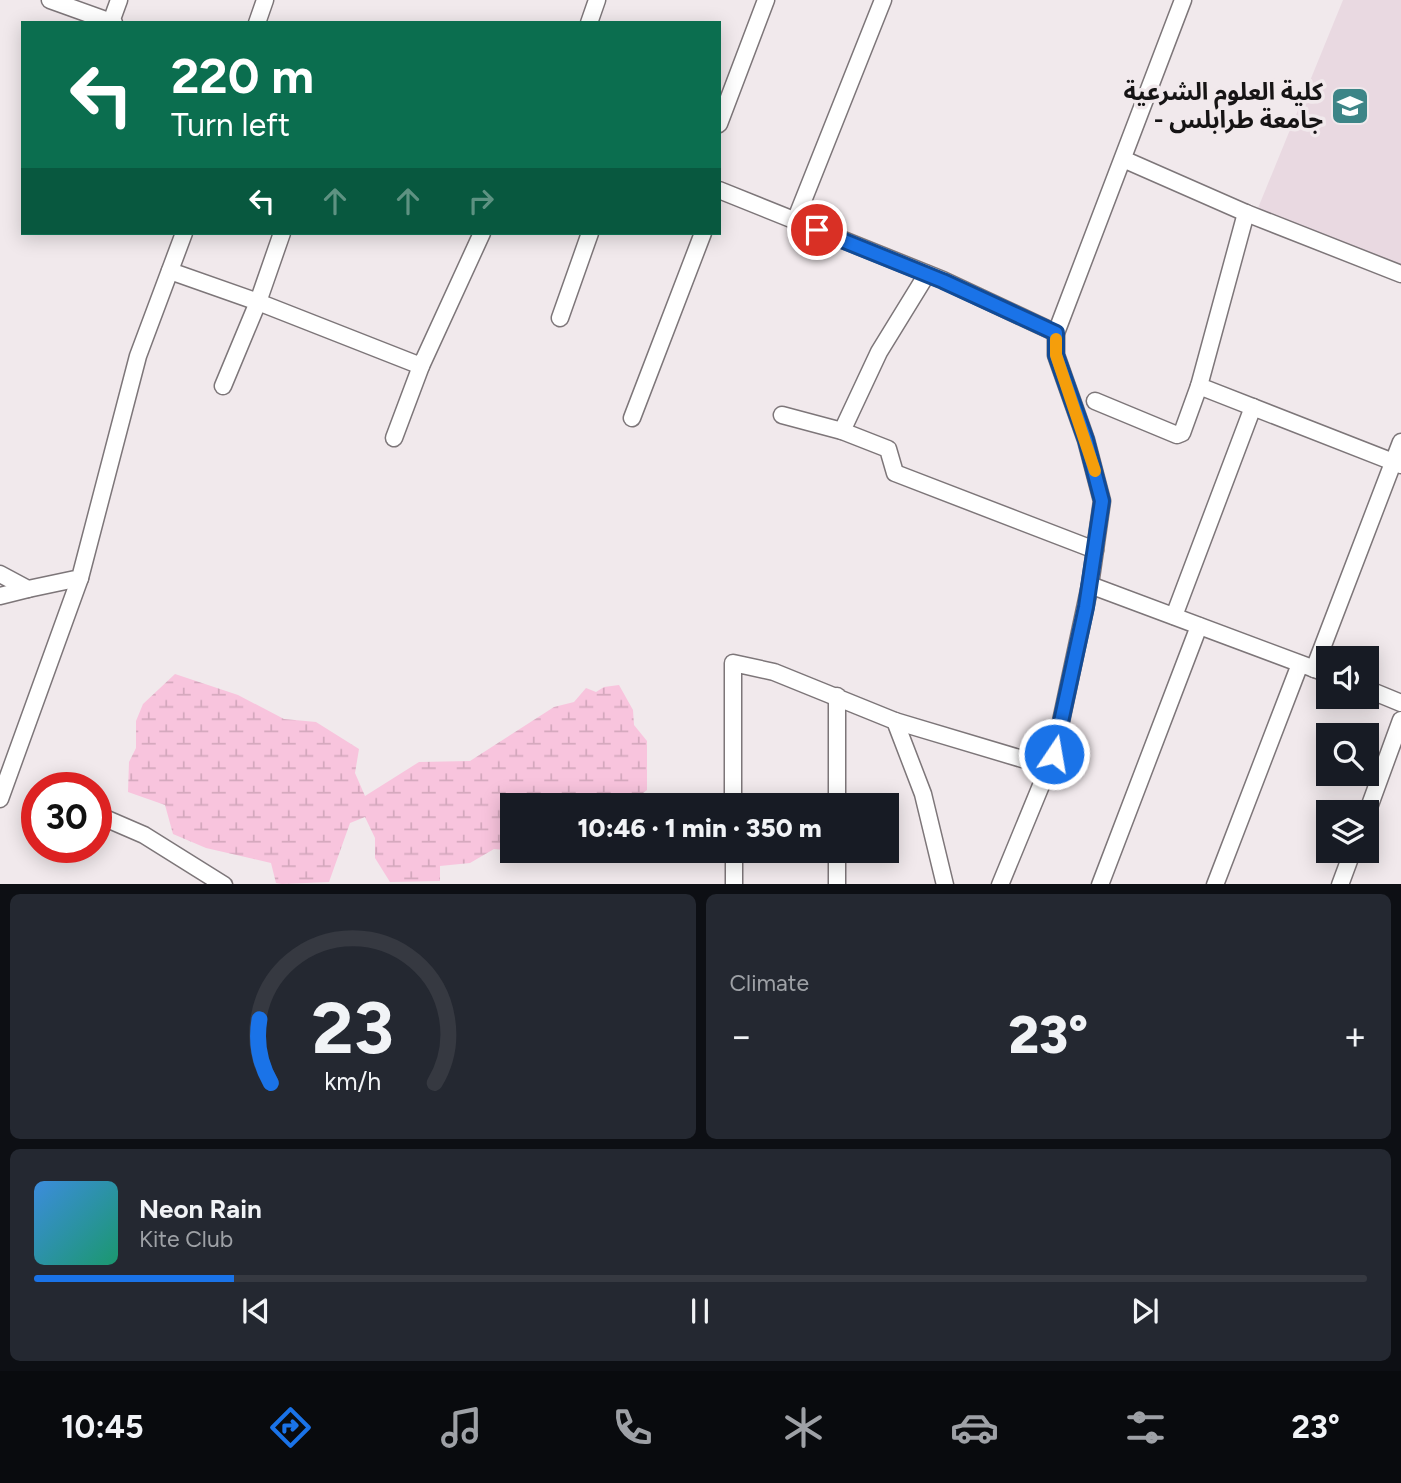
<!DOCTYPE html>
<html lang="en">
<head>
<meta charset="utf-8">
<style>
  body { margin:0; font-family:Figtree,"Noto Sans Arabic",sans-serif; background:#242831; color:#f1f3f6; height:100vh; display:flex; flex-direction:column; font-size:26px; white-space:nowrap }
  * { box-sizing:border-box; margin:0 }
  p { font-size:23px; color:#9ea1a6 }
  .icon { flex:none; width:38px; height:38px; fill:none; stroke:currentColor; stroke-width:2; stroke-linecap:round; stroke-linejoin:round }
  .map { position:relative; height:884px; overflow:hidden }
  .side { display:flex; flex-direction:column; gap:10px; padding:10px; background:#0d0f14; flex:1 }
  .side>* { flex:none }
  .top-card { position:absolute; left:21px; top:21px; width:700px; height:214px; border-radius:0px; box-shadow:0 4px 18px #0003; background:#0b6e4f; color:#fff; overflow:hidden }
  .tools { position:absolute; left:1316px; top:646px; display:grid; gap:14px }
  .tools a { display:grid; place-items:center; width:63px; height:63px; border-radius:0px; background:#171b24; box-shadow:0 4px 18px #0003; font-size:35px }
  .speed { position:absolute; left:21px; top:772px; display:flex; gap:14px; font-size:35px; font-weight:700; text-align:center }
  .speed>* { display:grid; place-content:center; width:91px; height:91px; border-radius:50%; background:#171b24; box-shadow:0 4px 18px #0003; line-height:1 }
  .speed .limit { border:10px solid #d22; background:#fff; color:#111 }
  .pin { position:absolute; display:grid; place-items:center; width:60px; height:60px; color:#fff; margin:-30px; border:4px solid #fff; border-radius:50%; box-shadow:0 2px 7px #0007 }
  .me { position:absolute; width:77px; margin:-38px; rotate:12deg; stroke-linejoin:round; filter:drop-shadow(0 0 5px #0008) }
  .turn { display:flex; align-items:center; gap:24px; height:147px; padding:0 35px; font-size:32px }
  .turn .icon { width:91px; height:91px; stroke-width:2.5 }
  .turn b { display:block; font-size:49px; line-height:60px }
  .lanes { display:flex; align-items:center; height:66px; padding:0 35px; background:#0003; justify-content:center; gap:35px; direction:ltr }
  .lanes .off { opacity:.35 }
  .big { font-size:52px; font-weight:800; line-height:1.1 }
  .side .widget { flex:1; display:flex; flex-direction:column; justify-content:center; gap:10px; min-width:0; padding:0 24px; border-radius:10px; background:#242831 }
  .side .dial { align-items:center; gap:0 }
  .dial svg { height:182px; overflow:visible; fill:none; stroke:#363941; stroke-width:7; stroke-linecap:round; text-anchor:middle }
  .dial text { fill:#f1f3f6; stroke:none }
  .song { display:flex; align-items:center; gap:21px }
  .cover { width:84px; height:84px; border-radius:10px; background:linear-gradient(135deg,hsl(210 70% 55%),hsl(160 70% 35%)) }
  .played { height:7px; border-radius:4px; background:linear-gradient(90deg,#1a73e8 15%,#363941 15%) }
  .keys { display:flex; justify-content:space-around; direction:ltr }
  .heat { display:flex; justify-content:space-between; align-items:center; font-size:38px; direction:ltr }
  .side .tiles { flex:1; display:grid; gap:10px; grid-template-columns:1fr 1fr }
  .widget:last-child { grid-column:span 2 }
  .trip { position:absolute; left:500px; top:793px; width:399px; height:70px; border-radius:0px; background:#171b24; box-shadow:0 4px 18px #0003; font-weight:800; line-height:70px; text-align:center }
  .dock { display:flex; height:112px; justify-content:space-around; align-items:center; background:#090b0e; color:#9ea1a6 }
  .dock .icon { width:49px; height:49px }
  .dock .selected { color:#1a73e8 }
  .dock b { font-size:32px; color:#f1f3f6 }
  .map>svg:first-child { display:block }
  .built { fill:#e9d9e1 }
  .wetland { fill:url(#wetland-marsh) }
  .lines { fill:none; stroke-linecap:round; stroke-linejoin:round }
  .minor-casing { stroke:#7d7679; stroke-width:19 }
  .minor { stroke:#fff; stroke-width:16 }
  .route-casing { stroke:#114b97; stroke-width:18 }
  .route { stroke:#1a73e8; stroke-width:12 }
  .slow { stroke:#f59e0b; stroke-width:12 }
  .labels { text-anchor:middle; stroke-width:7; stroke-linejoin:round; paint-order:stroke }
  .poi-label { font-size:24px; font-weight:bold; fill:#161415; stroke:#f1e9ec; text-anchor:end }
</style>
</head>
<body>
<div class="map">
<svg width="1401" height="885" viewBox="0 0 1401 885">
  <defs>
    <pattern id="wetland-marsh" width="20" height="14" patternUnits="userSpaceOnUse" patternTransform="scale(1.75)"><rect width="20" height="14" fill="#f8c4dd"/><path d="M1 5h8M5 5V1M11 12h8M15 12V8" fill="none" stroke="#d4a8bd"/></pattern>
  </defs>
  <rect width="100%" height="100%" fill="#f1e9ec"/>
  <path class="built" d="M1343 0H1401V270L1256 213Z"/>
  <path class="wetland" d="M175 674 238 695 284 719 316 722 359 749 355 773 365 796 419 762 470 761 554 707 574 702 586 688 596 692 604 687 619 685 633 710 634 725 647 741V790L627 805H513V850L516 851H515L494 849 470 863 440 866V881L390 882 375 858V838L365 817 350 823 329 882 282 884 276 883 271 863 206 848 173 834 165 805 128 792 129 762 136 748V721L143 704Z"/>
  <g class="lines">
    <defs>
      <g id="minor">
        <path d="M50 0 114 23"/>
        <path d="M111 22 119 0"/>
        <path d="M257 23 265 0"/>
        <path d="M589 23 597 0"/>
        <path d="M719 124 766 0"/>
        <path d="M1123 159 1246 213 1401 274"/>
        <path d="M719 190 943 280 1056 333"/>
        <path d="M1246 213 1199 386 1401 465"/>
        <path d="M795 221 883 0"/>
        <path d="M282 233 258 302 421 366 482 233"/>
        <path d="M170 271 258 302 223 386"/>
        <path d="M560 318 590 233"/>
        <path d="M1095 401 1177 435 1182 433 1199 386"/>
        <path d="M782 415 842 431 888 449 895 473 1095 550"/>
        <path d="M632 418 703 233"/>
        <path d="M842 431 879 352 927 274"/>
        <path d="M394 438 421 366"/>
        <path d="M0 574 28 589 80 578 138 356 184 233"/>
        <path d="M1090 585 1328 674"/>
        <path d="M0 596 28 589"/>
        <path d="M1174 616 1253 407"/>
        <path d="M1314 669 1401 442"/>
        <path d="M1367 689 1401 703"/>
        <path d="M895 721 1049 767"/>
        <path d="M0 799 80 578"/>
        <path d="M733 805V663L774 672 895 721 923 794 945 885"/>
        <path d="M837 805V696"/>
        <path d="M1367 813 1401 720"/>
        <path d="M107 819 144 835 224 885"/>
        <path d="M734 850V885"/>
        <path d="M837 885V850"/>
        <path d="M1000 885 1054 754 1090 585 1102 501 1086 440 1056 355V333L1183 0"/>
        <path d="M1100 885 1199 626"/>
        <path d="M1215 885 1300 664"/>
        <path d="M1340 885 1353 850"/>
      </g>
    </defs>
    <use href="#minor" class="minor-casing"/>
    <use href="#minor" class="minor"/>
  </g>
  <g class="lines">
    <defs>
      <path id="route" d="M817 230 943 281 1056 333V355L1086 440 1102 501 1086 607 1054 754"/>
    </defs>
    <use href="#route" class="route-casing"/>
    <use href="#route" class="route"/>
    <path class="slow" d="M1056 339V355L1095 471"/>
  </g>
  <defs>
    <symbol id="university-square" viewBox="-11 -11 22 22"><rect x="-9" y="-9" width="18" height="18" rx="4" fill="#3d8587" stroke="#f1e9ec"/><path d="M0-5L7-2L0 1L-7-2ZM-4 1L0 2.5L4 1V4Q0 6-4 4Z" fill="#fff"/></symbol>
  </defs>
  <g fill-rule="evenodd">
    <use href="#university-square" x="1328" y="84" width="44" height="44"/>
  </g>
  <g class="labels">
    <g class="poi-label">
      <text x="1323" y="100">كلية العلوم الشرعية<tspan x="1323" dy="28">- جامعة طرابلس</tspan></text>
    </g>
  </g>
</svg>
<div class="tools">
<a><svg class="icon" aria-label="sound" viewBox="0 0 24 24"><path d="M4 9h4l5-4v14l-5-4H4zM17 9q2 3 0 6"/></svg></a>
<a><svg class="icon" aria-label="search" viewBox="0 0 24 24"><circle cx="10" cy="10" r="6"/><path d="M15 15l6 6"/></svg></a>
<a><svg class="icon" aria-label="layers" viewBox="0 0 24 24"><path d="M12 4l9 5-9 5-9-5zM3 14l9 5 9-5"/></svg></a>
</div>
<div class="speed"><div class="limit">30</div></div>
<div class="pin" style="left:817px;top:230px;background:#d93025"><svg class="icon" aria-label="arrive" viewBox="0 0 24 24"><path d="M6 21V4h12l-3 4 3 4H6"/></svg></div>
<svg class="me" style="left:1054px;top:754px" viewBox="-20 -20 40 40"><circle r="17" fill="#1a73e8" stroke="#fff" stroke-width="3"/><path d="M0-11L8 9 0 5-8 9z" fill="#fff"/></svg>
<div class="trip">10:46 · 1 min · 350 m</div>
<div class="top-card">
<div class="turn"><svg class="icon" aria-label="left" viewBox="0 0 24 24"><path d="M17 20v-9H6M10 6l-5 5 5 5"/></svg><div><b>220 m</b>Turn left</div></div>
<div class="lanes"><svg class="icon" aria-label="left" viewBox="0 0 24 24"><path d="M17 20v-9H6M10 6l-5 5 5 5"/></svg><svg class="icon off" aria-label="ahead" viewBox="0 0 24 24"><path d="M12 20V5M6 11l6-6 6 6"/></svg><svg class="icon off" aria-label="ahead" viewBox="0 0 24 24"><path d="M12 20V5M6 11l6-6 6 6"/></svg><svg class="icon off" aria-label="right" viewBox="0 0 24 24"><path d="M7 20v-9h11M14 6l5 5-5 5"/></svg></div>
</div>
</div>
<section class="side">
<div class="tiles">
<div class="widget dial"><svg viewBox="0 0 100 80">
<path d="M14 69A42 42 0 1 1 86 69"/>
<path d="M14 69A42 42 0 0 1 9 41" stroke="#1a73e8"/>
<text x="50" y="56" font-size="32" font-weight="700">23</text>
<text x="50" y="72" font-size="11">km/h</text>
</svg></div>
<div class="widget"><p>Climate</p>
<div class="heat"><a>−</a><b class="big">23°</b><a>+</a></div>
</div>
<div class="widget">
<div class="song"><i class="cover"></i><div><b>Neon Rain</b><p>Kite Club</p></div></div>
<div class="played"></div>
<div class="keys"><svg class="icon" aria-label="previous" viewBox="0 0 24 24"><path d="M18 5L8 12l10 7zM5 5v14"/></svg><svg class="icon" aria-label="pause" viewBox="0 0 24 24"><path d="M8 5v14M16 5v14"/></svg><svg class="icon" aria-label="next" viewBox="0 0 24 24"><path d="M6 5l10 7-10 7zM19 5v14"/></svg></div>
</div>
</div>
</section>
<nav class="dock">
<b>10:45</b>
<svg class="icon selected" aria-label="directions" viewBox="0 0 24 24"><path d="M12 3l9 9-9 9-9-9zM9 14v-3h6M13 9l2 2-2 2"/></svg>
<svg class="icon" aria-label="music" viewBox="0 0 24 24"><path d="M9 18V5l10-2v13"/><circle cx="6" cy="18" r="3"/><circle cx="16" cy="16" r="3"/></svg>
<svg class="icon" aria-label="phone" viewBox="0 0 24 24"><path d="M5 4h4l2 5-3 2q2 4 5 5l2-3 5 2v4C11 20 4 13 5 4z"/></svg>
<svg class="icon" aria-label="climate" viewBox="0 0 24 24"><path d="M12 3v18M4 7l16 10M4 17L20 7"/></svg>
<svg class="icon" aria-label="car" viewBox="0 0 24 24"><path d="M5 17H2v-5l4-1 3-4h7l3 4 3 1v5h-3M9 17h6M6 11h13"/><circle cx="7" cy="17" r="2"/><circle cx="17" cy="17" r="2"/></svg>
<svg class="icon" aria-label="filters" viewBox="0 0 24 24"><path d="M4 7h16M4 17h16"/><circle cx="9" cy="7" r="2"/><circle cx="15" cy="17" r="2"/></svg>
<b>23°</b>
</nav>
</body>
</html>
